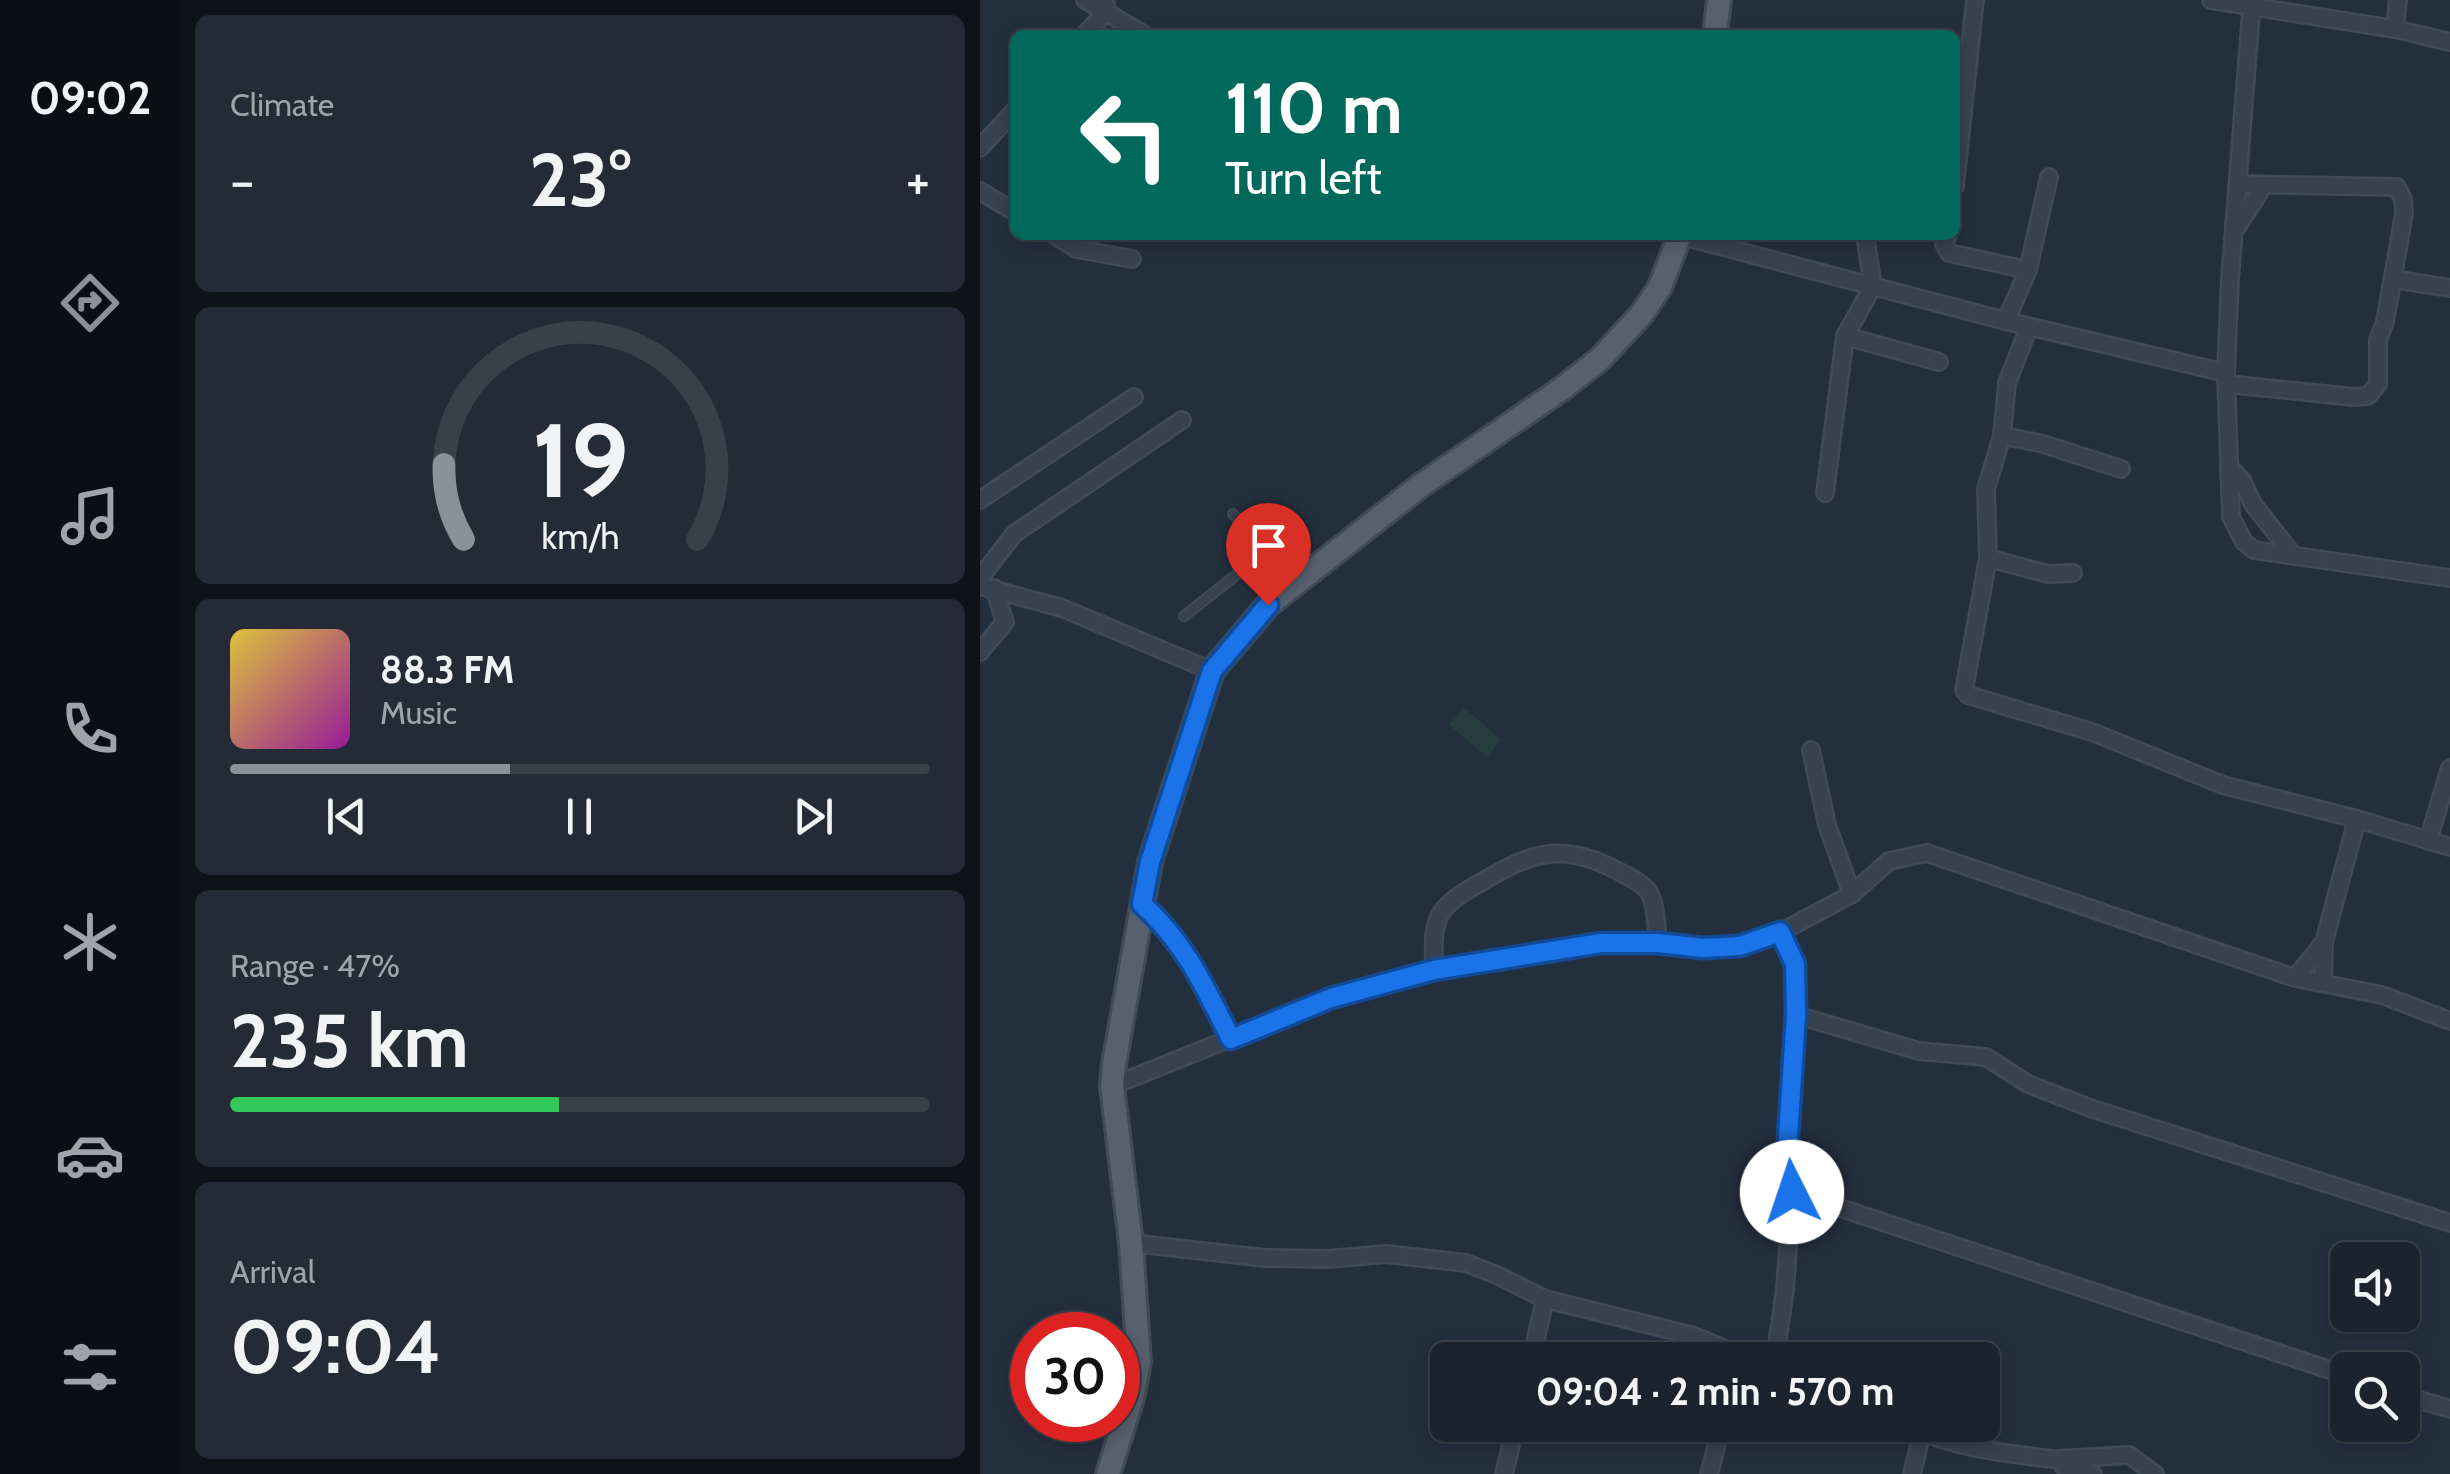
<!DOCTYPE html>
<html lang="en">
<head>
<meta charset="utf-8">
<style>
  body { margin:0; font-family:Cabin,sans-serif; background:#242b36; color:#f1f3f6; height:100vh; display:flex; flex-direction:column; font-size:38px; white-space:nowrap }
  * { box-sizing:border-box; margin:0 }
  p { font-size:32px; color:#a0a4aa }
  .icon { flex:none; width:55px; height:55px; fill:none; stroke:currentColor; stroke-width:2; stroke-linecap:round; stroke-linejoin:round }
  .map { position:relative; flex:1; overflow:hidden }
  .sheet { display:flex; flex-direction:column; gap:15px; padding:15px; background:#0f1319; width:800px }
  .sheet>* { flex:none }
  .banner { position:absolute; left:30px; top:30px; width:950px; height:210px; border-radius:15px; box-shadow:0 5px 15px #0003,0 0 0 2px #39404a; background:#00695c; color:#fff; overflow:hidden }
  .controls { position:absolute; left:1350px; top:1242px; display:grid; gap:20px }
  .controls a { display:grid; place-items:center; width:90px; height:90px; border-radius:15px; background:#1b232e; box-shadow:0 5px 15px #0003,0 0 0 2px #39404a; font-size:50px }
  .speed { position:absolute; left:30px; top:1312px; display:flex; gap:20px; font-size:50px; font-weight:700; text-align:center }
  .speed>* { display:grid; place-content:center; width:130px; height:130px; border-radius:50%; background:#1b232e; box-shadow:0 5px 15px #0003,0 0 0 2px #39404a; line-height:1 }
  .speed .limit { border:15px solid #d22; background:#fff; color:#111 }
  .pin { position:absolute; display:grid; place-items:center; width:85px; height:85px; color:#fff; margin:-102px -42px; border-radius:50% 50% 50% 0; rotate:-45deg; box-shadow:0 0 10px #0007 }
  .pin .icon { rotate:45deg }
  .me { position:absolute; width:110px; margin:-55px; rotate:356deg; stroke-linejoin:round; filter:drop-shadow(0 0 8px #0008) }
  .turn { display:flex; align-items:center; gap:35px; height:210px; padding:0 50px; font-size:45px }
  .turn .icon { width:130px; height:130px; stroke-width:2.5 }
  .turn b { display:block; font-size:70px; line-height:85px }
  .big { font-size:75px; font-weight:800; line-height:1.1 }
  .sheet .widget { flex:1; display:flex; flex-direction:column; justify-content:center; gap:15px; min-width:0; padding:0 35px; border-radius:15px; background:#242b36 }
  .sheet .dial { align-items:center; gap:0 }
  .dial svg { height:260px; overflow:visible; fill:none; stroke:#39404a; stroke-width:7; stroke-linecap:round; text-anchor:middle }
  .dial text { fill:#f1f3f6; stroke:none }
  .song { display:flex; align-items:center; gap:30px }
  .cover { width:120px; height:120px; border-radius:15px; background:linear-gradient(135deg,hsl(50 70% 55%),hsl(300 70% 35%)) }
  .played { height:10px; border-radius:5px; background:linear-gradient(90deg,#8c9099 40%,#39404a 40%) }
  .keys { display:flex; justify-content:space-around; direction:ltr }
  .heat { display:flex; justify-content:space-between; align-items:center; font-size:55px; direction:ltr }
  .charge { height:15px; border-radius:8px; background:linear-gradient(90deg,#34c759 47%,#39404a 0) }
  .trip { position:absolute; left:450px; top:1342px; width:570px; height:100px; border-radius:15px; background:#1b232e; box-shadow:0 5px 15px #0003,0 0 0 2px #39404a; font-weight:800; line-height:100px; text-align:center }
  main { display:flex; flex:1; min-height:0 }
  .tabs { display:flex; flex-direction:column; width:180px; justify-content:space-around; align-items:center; background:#0b0e12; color:#a0a4aa }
  .tabs .icon { width:70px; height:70px }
  .tabs .selected { color:#8c9099 }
  .tabs b { font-size:45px; color:#f1f3f6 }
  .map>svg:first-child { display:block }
  .green { fill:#263c3f }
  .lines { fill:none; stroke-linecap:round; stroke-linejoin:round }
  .lane-casing { stroke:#414a57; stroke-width:12 }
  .street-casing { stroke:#414a57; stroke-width:20 }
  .primary-casing { stroke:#414a57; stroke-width:28 }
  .lane { stroke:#38414e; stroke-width:8 }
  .street { stroke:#38414e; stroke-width:15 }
  .primary { stroke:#56606e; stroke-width:22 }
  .route-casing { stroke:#114b97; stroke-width:25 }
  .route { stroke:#1a73e8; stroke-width:18 }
</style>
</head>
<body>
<main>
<nav class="tabs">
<b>09:02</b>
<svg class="icon selected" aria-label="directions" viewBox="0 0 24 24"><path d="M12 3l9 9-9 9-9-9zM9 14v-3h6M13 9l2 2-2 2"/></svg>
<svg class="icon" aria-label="music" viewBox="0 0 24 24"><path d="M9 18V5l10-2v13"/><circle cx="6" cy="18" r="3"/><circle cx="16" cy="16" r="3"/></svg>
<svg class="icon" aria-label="phone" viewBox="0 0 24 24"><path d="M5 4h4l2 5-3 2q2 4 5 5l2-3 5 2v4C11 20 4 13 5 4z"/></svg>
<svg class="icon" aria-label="climate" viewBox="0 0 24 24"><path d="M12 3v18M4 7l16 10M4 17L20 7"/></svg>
<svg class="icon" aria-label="car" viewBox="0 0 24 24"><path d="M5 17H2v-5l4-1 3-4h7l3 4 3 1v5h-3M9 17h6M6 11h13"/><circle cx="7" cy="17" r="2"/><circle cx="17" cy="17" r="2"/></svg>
<svg class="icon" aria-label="filters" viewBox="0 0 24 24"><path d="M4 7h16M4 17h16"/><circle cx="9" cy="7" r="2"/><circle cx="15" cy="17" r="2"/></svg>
</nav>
<section class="sheet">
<div class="widget"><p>Climate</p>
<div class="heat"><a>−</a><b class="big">23°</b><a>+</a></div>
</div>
<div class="widget dial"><svg viewBox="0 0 100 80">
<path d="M14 69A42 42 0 1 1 86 69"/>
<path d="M14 69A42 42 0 0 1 8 46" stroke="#8c9099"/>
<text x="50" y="56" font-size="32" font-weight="700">19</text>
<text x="50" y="72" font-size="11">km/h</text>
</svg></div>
<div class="widget">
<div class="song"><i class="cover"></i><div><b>88.3 FM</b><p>Music</p></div></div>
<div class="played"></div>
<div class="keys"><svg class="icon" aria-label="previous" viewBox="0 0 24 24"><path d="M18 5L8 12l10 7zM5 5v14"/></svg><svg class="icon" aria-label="pause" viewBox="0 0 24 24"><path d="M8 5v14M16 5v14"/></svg><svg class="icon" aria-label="next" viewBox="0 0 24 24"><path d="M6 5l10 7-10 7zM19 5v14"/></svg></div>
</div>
<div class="widget"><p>Range · 47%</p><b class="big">235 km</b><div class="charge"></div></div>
<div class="widget"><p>Arrival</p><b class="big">09:04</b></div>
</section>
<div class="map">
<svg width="1470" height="1474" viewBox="0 0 1470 1474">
  <rect width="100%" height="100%" fill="#242f3e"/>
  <path class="green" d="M484 708 521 739 507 757 469 725Z"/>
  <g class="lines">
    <defs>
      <g id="lane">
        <path d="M253 514 314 580"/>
        <path d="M204 616 288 550"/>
      </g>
      <g id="street">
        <path d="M105 0 165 35"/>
        <path d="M1231 0 1415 29 1470 42"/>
        <path d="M1272 0 1250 279 1246 373 1251 517 1264 542 1274 550 1470 578"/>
        <path d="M1415 29 1418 0"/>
        <path d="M104 35 126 12V4"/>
        <path d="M0 148 35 110"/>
        <path d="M975 186 995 0"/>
        <path d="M0 191 35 212"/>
        <path d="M1257 227 1284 185"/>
        <path d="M74 235 97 249 152 259"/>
        <path d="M697 235 1026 321 1246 373"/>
        <path d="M968 235 964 244 969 253 1048 270"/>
        <path d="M1413 279 1470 288"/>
        <path d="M1026 321 1048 270 1069 177"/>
        <path d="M1049 327 1027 383 1022 436 1006 489 1008 558 984 690 988 695 1112 732 1243 785 1377 819 1470 847"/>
        <path d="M865 336 959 362"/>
        <path d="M1247 384 1374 397 1388 396 1398 384V340L1405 322 1424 214 1423 199 1417 187 1258 184"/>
        <path d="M1022 436 1060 443 1141 469"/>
        <path d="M1249 467 1262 480 1273 504 1314 556"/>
        <path d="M845 493 865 336 893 286 885 235"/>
        <path d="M0 500 154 397"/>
        <path d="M1008 558 1068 574 1093 573"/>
        <path d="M0 578 34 534 202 420"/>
        <path d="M0 586 82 608 232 671"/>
        <path d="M0 652 25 622 14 588"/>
        <path d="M831 750 847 825 872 894"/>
        <path d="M1448 841 1470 768"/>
        <path d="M161 904C205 942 226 988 251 1039"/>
        <path d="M454 970C454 953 452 932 459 917 467 901 486 891 500 883 550 853 581 841 636 870 647 876 660 881 668 891 677 905 676 927 678 943"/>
        <path d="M1315 978 1344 942"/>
        <path d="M1343 983 1344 942 1377 819"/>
        <path d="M816 1015 939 1051 1006 1057 1048 1084 1110 1108 1470 1223"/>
        <path d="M132 1086 351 998 454 970 621 943H678L723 948 760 947 801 932 872 894 909 861 947 853 1315 978 1402 995 1470 1021"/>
        <path d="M812 1192 1368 1376"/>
        <path d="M151 1243 285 1258 348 1259 406 1254 486 1263 517 1275 565 1299 714 1336 772 1360"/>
        <path d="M551 1360 565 1299"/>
        <path d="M795 1360 805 1289 812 1192 808 1137 816 1015 815 964 801 932"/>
        <path d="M1422 1395 1470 1409"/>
        <path d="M927 1425C974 1450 1035 1454 1087 1461L1091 1474"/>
        <path d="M961 1425 999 1438"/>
        <path d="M1079 1459 1149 1455 1175 1474"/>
        <path d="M1083 1466 1113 1474"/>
        <path d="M524 1474 536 1425"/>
        <path d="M729 1474 742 1425"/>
        <path d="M932 1474 942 1433"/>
      </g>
      <g id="primary">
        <path d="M735 35 739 0"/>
        <path d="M128 1474 152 1398 159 1362 151 1243 132 1086 134 1064 170 862 232 671 288 605 440 486 583 388 620 359 661 315 680 287 700 235"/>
      </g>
    </defs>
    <use href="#lane" class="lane-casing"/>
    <use href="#street" class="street-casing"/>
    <use href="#primary" class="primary-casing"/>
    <use href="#lane" class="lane"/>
    <use href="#street" class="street"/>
    <use href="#primary" class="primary"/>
  </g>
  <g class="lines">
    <defs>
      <path id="route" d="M288 605 232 671 170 862 162 904C204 941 226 989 251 1039L351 998 454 970 621 943H678L723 948 760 946 800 932 815 964 816 1015 808 1137 812 1192"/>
    </defs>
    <use href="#route" class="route-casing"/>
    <use href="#route" class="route"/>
  </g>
</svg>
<div class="controls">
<a><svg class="icon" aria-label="sound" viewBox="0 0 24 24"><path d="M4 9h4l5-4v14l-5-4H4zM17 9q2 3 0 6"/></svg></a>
<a><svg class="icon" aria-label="search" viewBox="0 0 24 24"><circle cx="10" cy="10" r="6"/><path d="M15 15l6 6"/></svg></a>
</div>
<div class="speed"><div class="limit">30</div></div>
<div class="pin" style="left:288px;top:605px;background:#d93025"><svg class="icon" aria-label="arrive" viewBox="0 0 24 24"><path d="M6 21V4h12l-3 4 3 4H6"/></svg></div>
<svg class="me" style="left:812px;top:1192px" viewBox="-20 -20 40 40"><circle r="19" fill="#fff"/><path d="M0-13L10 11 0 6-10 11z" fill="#1a73e8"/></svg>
<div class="trip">09:04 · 2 min · 570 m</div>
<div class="banner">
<div class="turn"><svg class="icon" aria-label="left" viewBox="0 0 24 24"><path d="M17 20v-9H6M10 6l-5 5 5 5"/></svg><div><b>110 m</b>Turn left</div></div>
</div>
</div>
</main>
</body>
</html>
